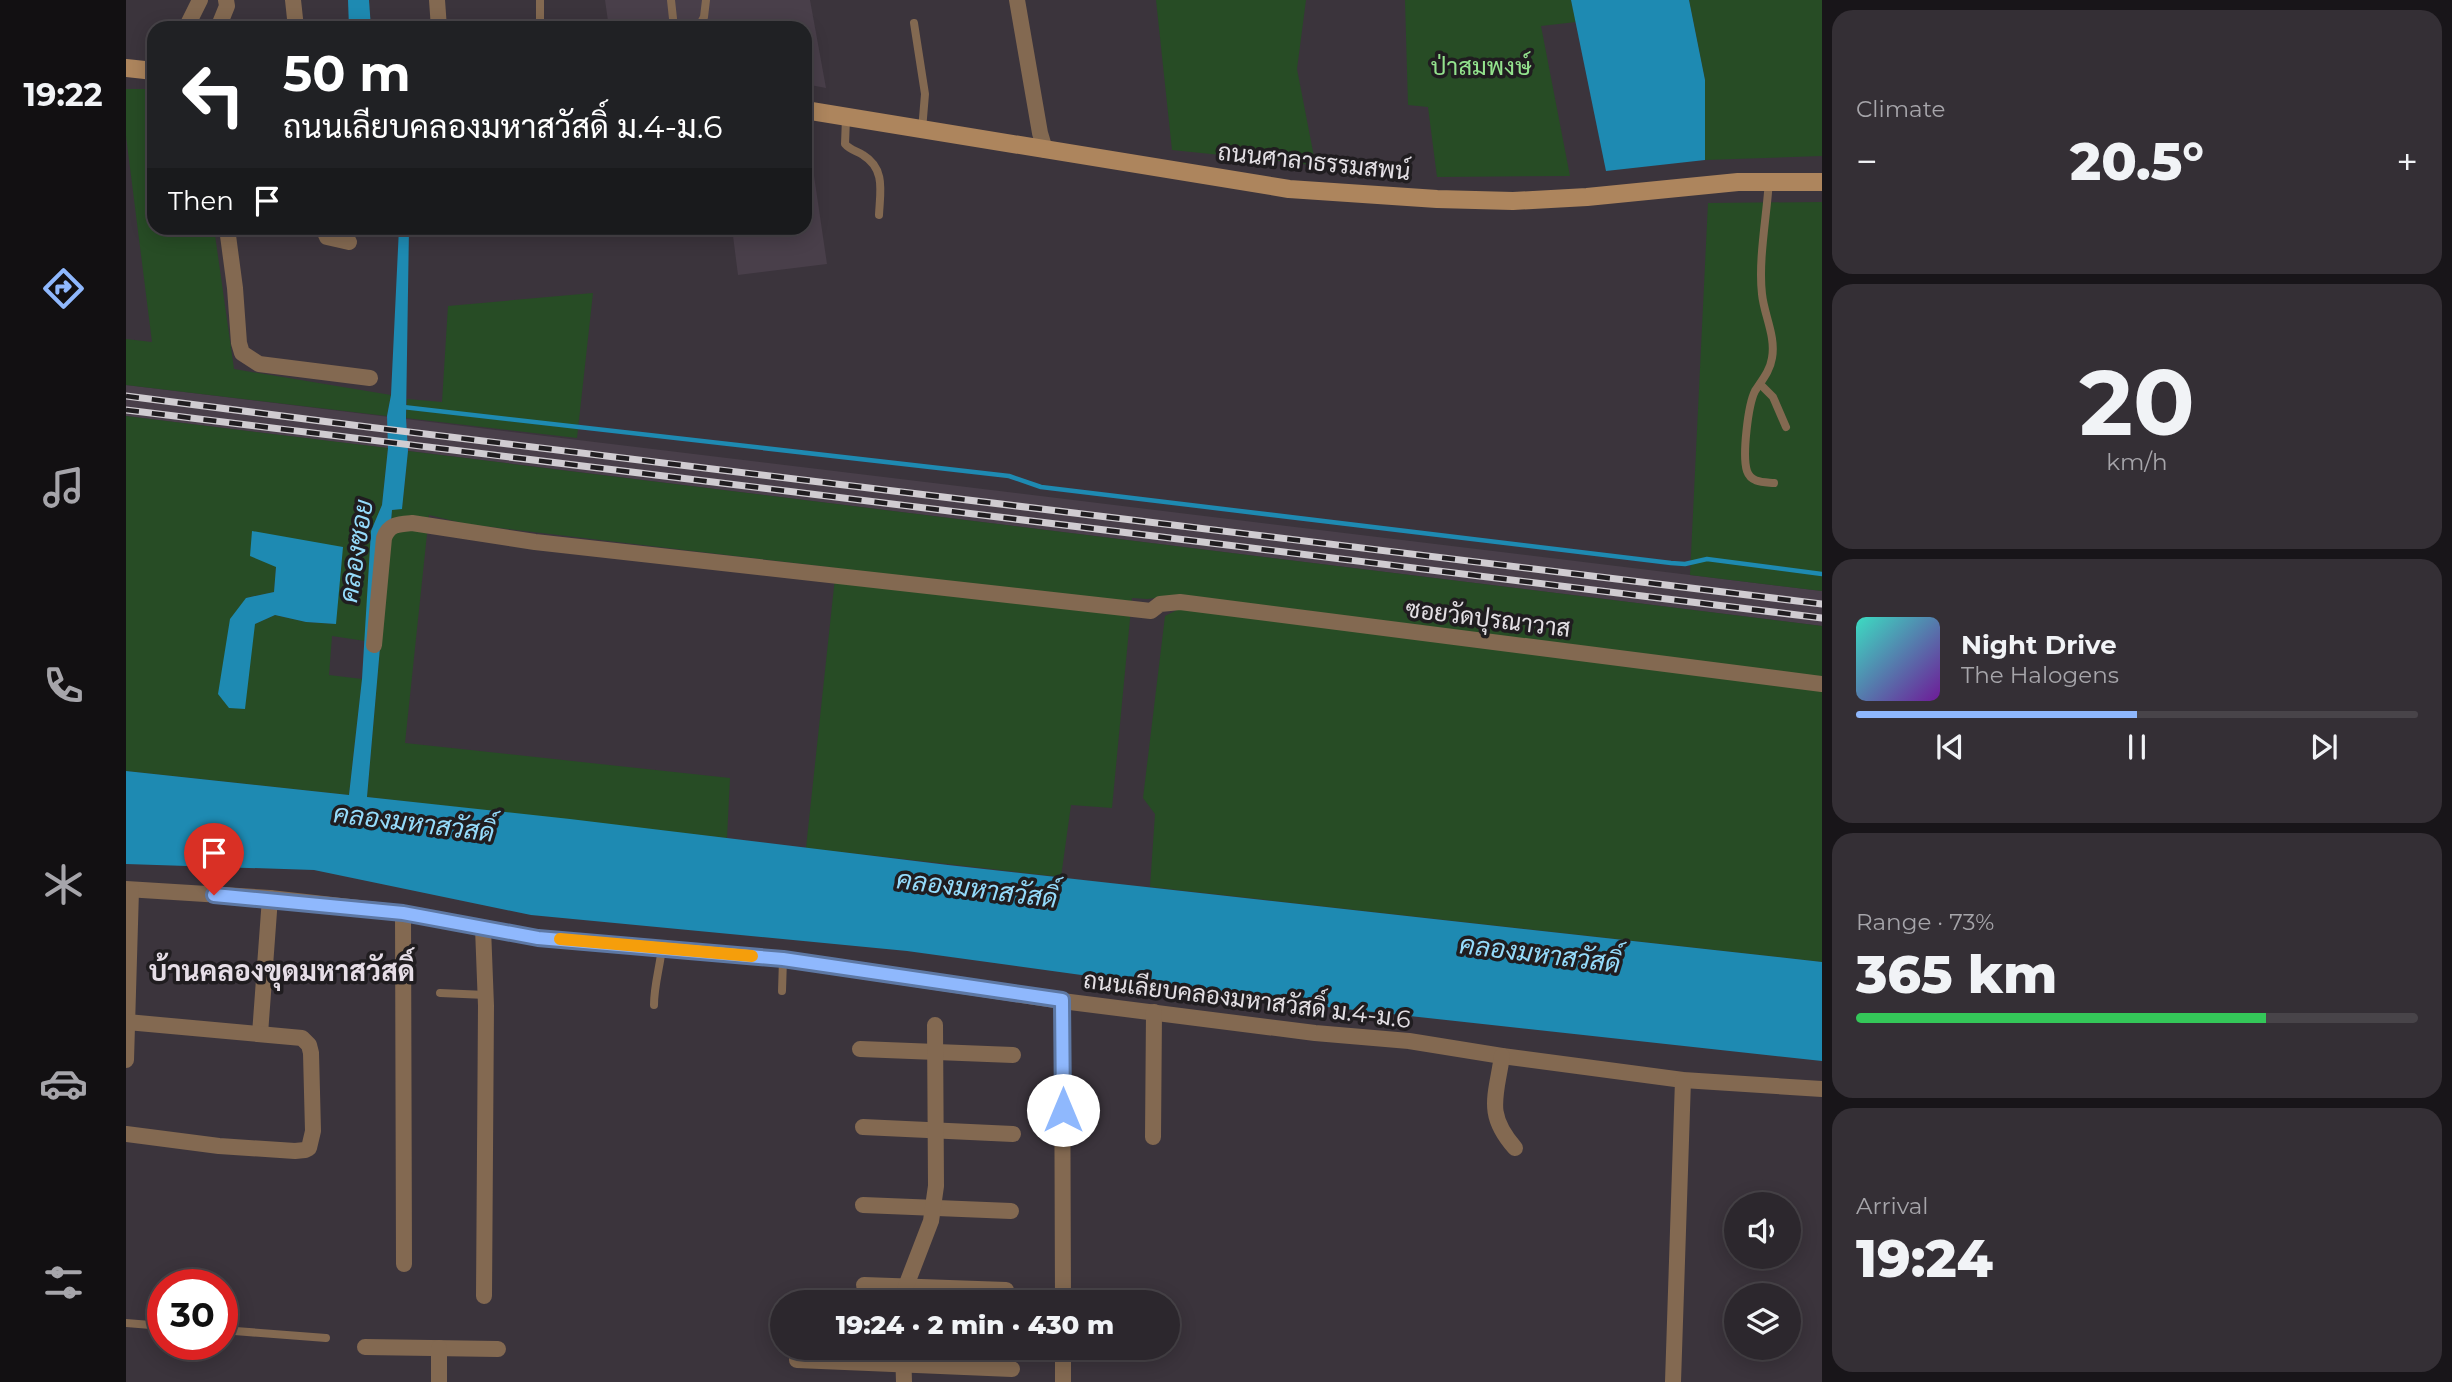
<!DOCTYPE html>
<html lang="en">
<head>
<meta charset="utf-8">
<style>
  body { margin:0; font-family:Montserrat,Sarabun,sans-serif; background:#342f35; color:#f1f3f6; height:100vh; display:flex; flex-direction:column; font-size:26px; white-space:nowrap }
  * { box-sizing:border-box; margin:0 }
  p { font-size:23px; color:#a6a5aa }
  .icon { flex:none; width:38px; height:38px; fill:none; stroke:currentColor; stroke-width:2; stroke-linecap:round; stroke-linejoin:round }
  .map { position:relative; flex:1; overflow:hidden }
  .side { display:flex; flex-direction:column; gap:10px; padding:10px; background:#181519; width:630px }
  .side>* { flex:none }
  .banner { position:absolute; left:21px; top:21px; width:665px; height:214px; border-radius:21px; box-shadow:0 4px 18px #0003,0 0 0 2px #484449; background:#202124; color:#fff; overflow:hidden }
  .tools { position:absolute; left:1598px; top:1192px; display:grid; gap:14px }
  .tools a { display:grid; place-items:center; width:77px; height:77px; border-radius:50%; background:#2c272d; box-shadow:0 4px 18px #0003,0 0 0 2px #484449; font-size:35px }
  .speed { position:absolute; left:21px; top:1269px; display:flex; gap:14px; font-size:35px; font-weight:700; text-align:center }
  .speed>* { display:grid; place-content:center; width:91px; height:91px; border-radius:50%; background:#2c272d; box-shadow:0 4px 18px #0003,0 0 0 2px #484449; line-height:1 }
  .speed .limit { border:10px solid #d22; background:#fff; color:#111 }
  .pin { position:absolute; display:grid; place-items:center; width:60px; height:60px; color:#fff; margin:-72px -30px; border-radius:50% 50% 50% 0; rotate:-45deg; box-shadow:0 0 7px #0007 }
  .pin .icon { rotate:45deg }
  .me { position:absolute; width:77px; margin:-38px; rotate:0deg; stroke-linejoin:round; filter:drop-shadow(0 0 5px #0008) }
  .turn { display:flex; align-items:center; gap:24px; height:147px; padding:0 21px; font-size:32px }
  .turn .icon { width:91px; height:91px; stroke-width:2.5 }
  .turn b { display:block; font-size:49px; line-height:60px }
  .then { display:flex; align-items:center; height:66px; padding:0 21px; background:#0003; gap:14px; font-size:26px }
  .big { font-size:52px; font-weight:800; line-height:1.1 }
  .side .widget { flex:1; display:flex; flex-direction:column; justify-content:center; gap:10px; min-width:0; padding:0 24px; border-radius:21px; background:#342f35 }
  .side .dial { align-items:center; gap:0 }
  .dial b { font-size:91px; line-height:1 }
  .song { display:flex; align-items:center; gap:21px }
  .cover { width:84px; height:84px; border-radius:10px; background:linear-gradient(135deg,hsl(170 70% 55%),hsl(280 70% 35%)) }
  .played { height:7px; border-radius:4px; background:linear-gradient(90deg,#8fb8fd 50%,#484449 50%) }
  .keys { display:flex; justify-content:space-around; direction:ltr }
  .heat { display:flex; justify-content:space-between; align-items:center; font-size:38px; direction:ltr }
  .charge { height:10px; border-radius:5px; background:linear-gradient(90deg,#34c759 73%,#484449 0) }
  .trip { position:absolute; left:644px; top:1290px; width:410px; height:70px; border-radius:35px; background:#2c272d; box-shadow:0 4px 18px #0003,0 0 0 2px #484449; font-weight:800; line-height:70px; text-align:center }
  main { display:flex; flex:1; min-height:0 }
  .tabs { display:flex; flex-direction:column; width:126px; justify-content:space-around; align-items:center; background:#121012; color:#a6a5aa }
  .tabs .icon { width:49px; height:49px }
  .tabs .on { color:#8fb8fd }
  .tabs b { font-size:32px; color:#f1f3f6 }
  .map>svg:first-child { display:block }
  .built { fill:#493f4a }
  .green { fill:#274c25; fill-rule:evenodd }
  .water { fill:#1e8ab2 }
  .lines { fill:none; stroke-linecap:round; stroke-linejoin:round }
  .stream { stroke:#1e8ab2; stroke-width:4.5 }
  .lane { stroke:#836951; stroke-width:8 }
  .street { stroke:#836951; stroke-width:16 }
  .secondary { stroke:#ad855d; stroke-width:18 }
  .rail-casing { stroke:#d0ccd1; stroke-width:7 }
  .rail { stroke:#201d20; stroke-width:4.5; stroke-dasharray:13; stroke-linecap:butt }
  .route-casing { stroke:#5d78a4; stroke-width:18 }
  .route { stroke:#8fb8fd; stroke-width:12 }
  .slow { stroke:#f59e0b; stroke-width:12 }
  .labels { text-anchor:middle; stroke-width:7; stroke-linejoin:round; paint-order:stroke }
  .park-label { font-size:24px; fill:#93e28d; stroke:#201d20 }
  .street-label { font-size:24px; fill:#e3dfe4; stroke:#201d20 }
  .water-label { font-size:26px; font-style:italic; fill:#95dbfb; stroke:#201d20 }
  .quarter-label { font-size:28px; font-weight:bold; fill:#e6dee7; stroke:#201d20 }
</style>
</head>
<body>
<main>
<nav class="tabs">
<b>19:22</b>
<svg class="icon on" aria-label="directions" viewBox="0 0 24 24"><path d="M12 3l9 9-9 9-9-9zM9 14v-3h6M13 9l2 2-2 2"/></svg>
<svg class="icon" aria-label="music" viewBox="0 0 24 24"><path d="M9 18V5l10-2v13"/><circle cx="6" cy="18" r="3"/><circle cx="16" cy="16" r="3"/></svg>
<svg class="icon" aria-label="phone" viewBox="0 0 24 24"><path d="M5 4h4l2 5-3 2q2 4 5 5l2-3 5 2v4C11 20 4 13 5 4z"/></svg>
<svg class="icon" aria-label="climate" viewBox="0 0 24 24"><path d="M12 3v18M4 7l16 10M4 17L20 7"/></svg>
<svg class="icon" aria-label="car" viewBox="0 0 24 24"><path d="M5 17H2v-5l4-1 3-4h7l3 4 3 1v5h-3M9 17h6M6 11h13"/><circle cx="7" cy="17" r="2"/><circle cx="17" cy="17" r="2"/></svg>
<svg class="icon" aria-label="filters" viewBox="0 0 24 24"><path d="M4 7h16M4 17h16"/><circle cx="9" cy="7" r="2"/><circle cx="15" cy="17" r="2"/></svg>
</nav>
<div class="map">
<svg width="1696" height="1382" viewBox="0 0 1696 1382">
  <rect width="100%" height="100%" fill="#3b343c"/>
  <g class="built">
    <path d="M479 0H684L700 88 679 84V28H483Z"/>
    <path d="M679 128H681L701 264 612 275 606 228H679Z"/>
    <path d="M0 385 1696 591V626L0 416Z"/>
  </g>
  <g class="green">
    <path d="M1030 0H1180L1171 69 1190 167 1173 163 1046 150Z"/>
    <path d="M1279 0H1445L1450 22 1415 26 1444 176 1311 177 1302 107 1282 105Z"/>
    <path d="M1563 0H1696V156L1579 160V80Z"/>
    <path d="M0 89H28V228H88L108 369 265 395 261 416 0 385V339L26 342 0 136Z"/>
    <path d="M1696 202V591L1564 575 1582 203Z"/>
    <path d="M467 293 451 438 280 418 281 399 316 402 322 306Z"/>
    <path d="M0 416 262 448 256 505 245 531 239 641 206 636 203 675 236 679 223 795 0 771ZM150 567 210 624 180 622 149 615 129 624 120 598 148 592Z"/>
    <path d="M282 451 1696 626V677L1057 595 1021 599 1006 598 986 808 945 805 935 877 680 848 710 568 340 524 303 515 279 743 604 778 601 838 241 797 266 510 276 508Z"/>
    <path d="M1053 609 1696 690V962L1024 887 1029 814 1017 798 1039 616Z"/>
  </g>
  <g class="water">
    <path d="M222 0H243L245 28H223Z"/>
    <path d="M1445 0H1563L1579 80V160L1480 171Z"/>
    <path d="M273 228H283L280 418 282 451 276 509 266 510 241 797 444 819 822 865 1696 962V1061L1137 1000 781 951 405 915 188 870 0 864V771L223 795 236 679 245 531 256 505 262 448 261 416 265 395Z"/>
    <path d="M126 531 217 547 210 624 180 622 149 615 129 624 119 709 103 708 92 694 104 619 120 598 148 592 150 567 124 556Z"/>
  </g>
  <g class="lines">
    <path class="stream" d="M277 407 883 476 915 487 1545 563 1559 564 1581 559 1696 574"/>
    <g class="lane">
      <path d="M545 0 548 28"/>
      <path d="M788 23 799 94 796 130"/>
      <path d="M414 28V0"/>
      <path d="M572 28 578 17 580 0"/>
      <path d="M720 118 719 144C724 150 731 151 737 155 760 169 754 192 753 215"/>
      <path d="M1643 180C1641 215 1632 260 1636 294 1638 315 1650 336 1646 358 1644 371 1636 380 1629 391 1622 405 1616 456 1621 471 1625 483 1638 482 1648 483"/>
      <path d="M1634 384 1647 397 1660 427"/>
      <path d="M656 991 657 959"/>
      <path d="M314 993 360 995"/>
      <path d="M528 1005C528 985 534 967 536 947"/>
      <path d="M0 1323 37 1326"/>
      <path d="M96 1330 200 1338"/>
    </g>
    <g class="street">
      <path d="M167 0 170 28"/>
      <path d="M311 0 313 28"/>
      <path d="M891 0 914 133 919 150"/>
      <path d="M60 28 74 0"/>
      <path d="M92 28 101 6 100 0"/>
      <path d="M101 228 109 288 113 343 116 353 133 364 244 378"/>
      <path d="M197 228 201 237 223 242"/>
      <path d="M248 645 258 538C263 524 273 524 286 523L409 542 1025 611 1034 604 1054 602 1696 684"/>
      <path d="M0 889 144 898 277 913 412 938 657 959 936 1001 1189 1033 1283 1041 1376 1056 1557 1080 1696 1089"/>
      <path d="M277 913 278 1264"/>
      <path d="M357 928 360 1006 358 1296"/>
      <path d="M936 1001 937 1302"/>
      <path d="M134 1034 144 898"/>
      <path d="M734 1049 887 1055"/>
      <path d="M1376 1056C1370 1097 1359 1114 1389 1148"/>
      <path d="M0 1060 5 890"/>
      <path d="M737 1127 887 1134"/>
      <path d="M0 1134 93 1146 169 1151 179 1150 183 1148 187 1131 185 1053 183 1045 176 1038 1 1022"/>
      <path d="M1027 1137 1028 1012"/>
      <path d="M737 1205 885 1211"/>
      <path d="M738 1285 880 1290"/>
      <path d="M777 1302 780 1286 805 1221 810 1186 809 1025"/>
      <path d="M239 1347 372 1349"/>
      <path d="M777 1348 778 1382"/>
      <path d="M937 1348V1382"/>
      <path d="M671 1360 886 1369"/>
      <path d="M313 1382V1348"/>
      <path d="M1547 1382 1557 1080"/>
    </g>
    <g class="secondary">
      <path d="M0 68 28 71"/>
      <path d="M679 110 1163 189 1311 199 1387 201 1461 197 1612 182H1696"/>
    </g>
    <defs>
      <g id="rail">
        <path d="M0 396 242 427 1696 604"/>
        <path d="M0 410 1696 618"/>
      </g>
    </defs>
    <use href="#rail" class="rail-casing"/>
    <use href="#rail" class="rail"/>
  </g>
  <g class="lines">
    <defs>
      <path id="route" d="M88 895 277 913 412 938 657 959 936 1000 937 1110"/>
    </defs>
    <use href="#route" class="route-casing"/>
    <use href="#route" class="route"/>
    <path class="slow" d="M434 939 626 956"/>
  </g>
  <g class="labels">
    <g class="park-label">
      <text x="1355" y="75">ป่าสมพงษ์</text>
    </g>
    <g class="street-label">
      <text transform="translate(1188 162) rotate(6)" y="8">ถนนศาลาธรรมสพน์</text>
      <text transform="translate(1362 619) rotate(7)" y="8">ซอยวัดปุรณาวาส</text>
      <text transform="translate(1121 1000) rotate(7)" y="8">ถนนเลียบคลองมหาสวัสดิ์ ม.4-ม.6</text>
    </g>
    <g class="water-label">
      <text transform="translate(230 551) rotate(-81)" y="9">คลองซอย</text>
      <text transform="translate(288 823) rotate(7)" y="9">คลองมหาสวัสดิ์</text>
      <text transform="translate(851 889) rotate(7)" y="9">คลองมหาสวัสดิ์</text>
      <text transform="translate(1414 954) rotate(7)" y="9">คลองมหาสวัสดิ์</text>
    </g>
    <g class="quarter-label">
      <text x="156" y="981">บ้านคลองขุดมหาสวัสดิ์</text>
    </g>
  </g>
</svg>
<div class="tools">
<a><svg class="icon" aria-label="sound" viewBox="0 0 24 24"><path d="M4 9h4l5-4v14l-5-4H4zM17 9q2 3 0 6"/></svg></a>
<a><svg class="icon" aria-label="layers" viewBox="0 0 24 24"><path d="M12 4l9 5-9 5-9-5zM3 14l9 5 9-5"/></svg></a>
</div>
<div class="speed"><div class="limit">30</div></div>
<div class="pin" style="left:88px;top:895px;background:#d93025"><svg class="icon" aria-label="arrive" viewBox="0 0 24 24"><path d="M6 21V4h12l-3 4 3 4H6"/></svg></div>
<svg class="me" style="left:937px;top:1110px" viewBox="-20 -20 40 40"><circle r="19" fill="#fff"/><path d="M0-13L10 11 0 6-10 11z" fill="#8fb8fd"/></svg>
<div class="trip">19:24 · 2 min · 430 m</div>
<div class="banner">
<div class="turn"><svg class="icon" aria-label="left" viewBox="0 0 24 24"><path d="M17 20v-9H6M10 6l-5 5 5 5"/></svg><div><b>50 m</b>ถนนเลียบคลองมหาสวัสดิ์ ม.4-ม.6</div></div>
<div class="then">Then<svg class="icon" aria-label="arrive" viewBox="0 0 24 24"><path d="M6 21V4h12l-3 4 3 4H6"/></svg></div>
</div>
</div>
<section class="side">
<div class="widget"><p>Climate</p>
<div class="heat"><a>−</a><b class="big">20.5°</b><a>+</a></div>
</div>
<div class="widget dial"><b>20</b><p>km/h</p></div>
<div class="widget">
<div class="song"><i class="cover"></i><div><b>Night Drive</b><p>The Halogens</p></div></div>
<div class="played"></div>
<div class="keys"><svg class="icon" aria-label="previous" viewBox="0 0 24 24"><path d="M18 5L8 12l10 7zM5 5v14"/></svg><svg class="icon" aria-label="pause" viewBox="0 0 24 24"><path d="M8 5v14M16 5v14"/></svg><svg class="icon" aria-label="next" viewBox="0 0 24 24"><path d="M6 5l10 7-10 7zM19 5v14"/></svg></div>
</div>
<div class="widget"><p>Range · 73%</p><b class="big">365 km</b><div class="charge"></div></div>
<div class="widget"><p>Arrival</p><b class="big">19:24</b></div>
</section>
</main>
</body>
</html>
